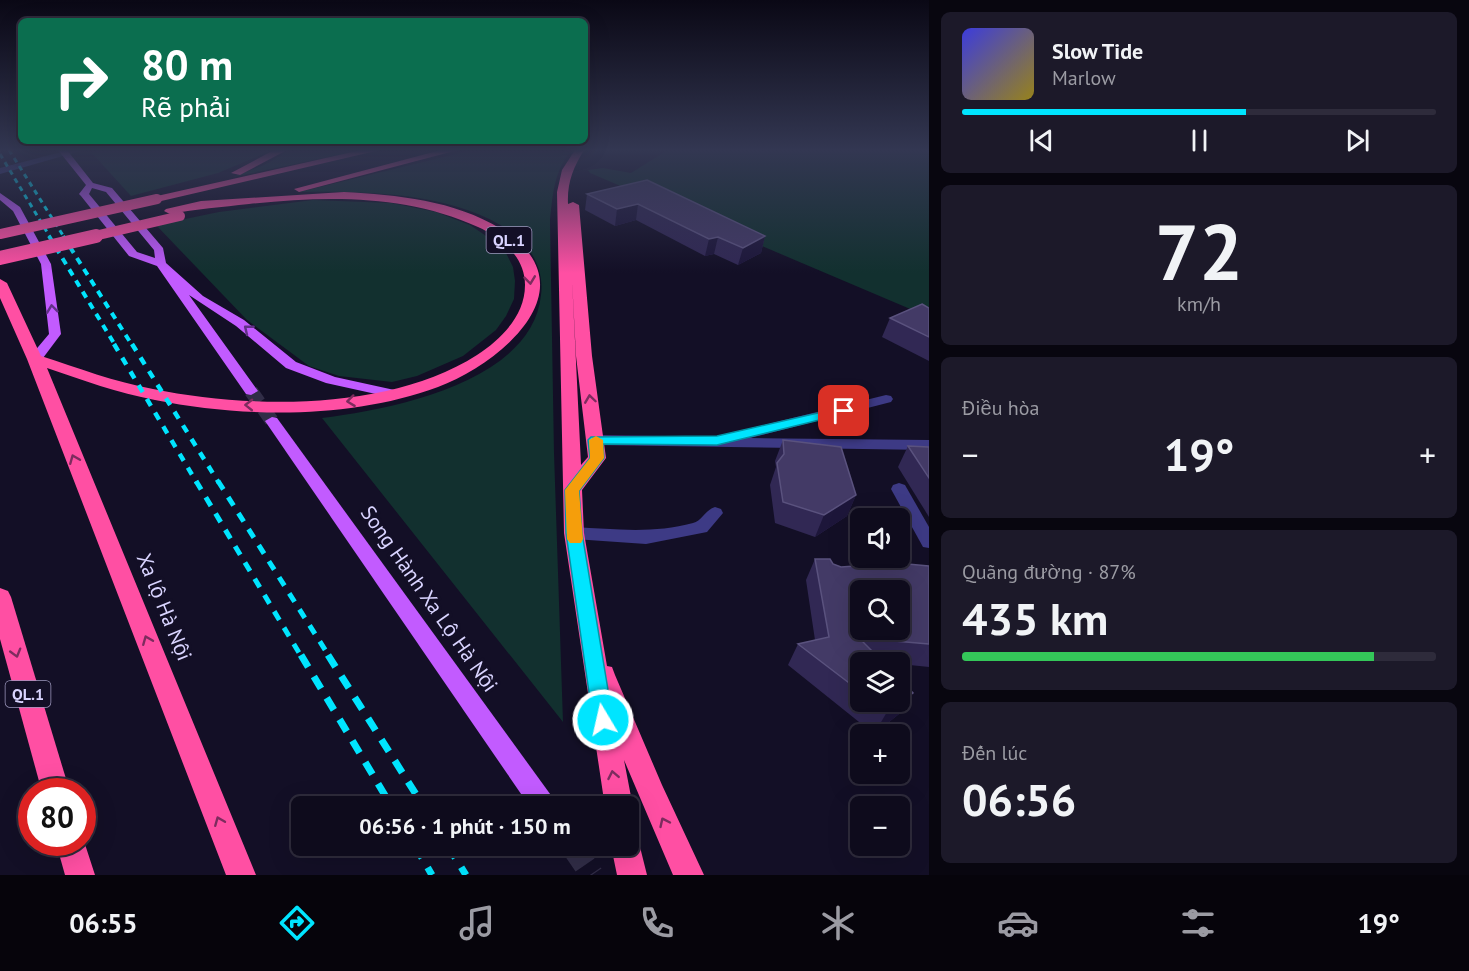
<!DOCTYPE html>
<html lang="vi">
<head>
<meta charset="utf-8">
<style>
  body { margin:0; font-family:"PT Sans",sans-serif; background:#1c1929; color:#f1f3f6; height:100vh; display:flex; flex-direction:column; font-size:22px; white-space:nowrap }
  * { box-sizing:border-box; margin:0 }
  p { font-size:20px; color:#9b9ba3 }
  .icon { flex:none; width:33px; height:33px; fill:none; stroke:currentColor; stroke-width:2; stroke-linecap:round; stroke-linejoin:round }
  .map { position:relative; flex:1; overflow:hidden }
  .sheet { display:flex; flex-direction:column; gap:12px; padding:12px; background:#08060f; width:540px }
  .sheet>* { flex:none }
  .guide { position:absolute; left:18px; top:18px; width:570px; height:126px; border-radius:9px; box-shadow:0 6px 24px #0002,0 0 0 2px #2e2b3b; background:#0b6e4f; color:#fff; overflow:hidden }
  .controls { position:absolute; left:850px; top:508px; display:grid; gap:12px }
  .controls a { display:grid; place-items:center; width:60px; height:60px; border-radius:9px; background:#0e0b1c; box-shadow:0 6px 24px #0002,0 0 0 2px #2e2b3b; font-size:30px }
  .speed { position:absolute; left:18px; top:778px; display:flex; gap:12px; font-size:30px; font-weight:700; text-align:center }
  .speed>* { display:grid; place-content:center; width:78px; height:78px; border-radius:50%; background:#0e0b1c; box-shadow:0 6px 24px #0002,0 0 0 2px #2e2b3b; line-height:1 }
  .speed .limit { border:9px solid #d22; background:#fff; color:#111 }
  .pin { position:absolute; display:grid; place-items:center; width:51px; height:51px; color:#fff; margin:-26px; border-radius:12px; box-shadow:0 3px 9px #0006 }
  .me { position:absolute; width:66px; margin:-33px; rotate:351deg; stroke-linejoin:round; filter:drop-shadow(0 0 4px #0008) }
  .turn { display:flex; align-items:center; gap:21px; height:126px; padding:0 24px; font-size:27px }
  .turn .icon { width:78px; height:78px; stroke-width:2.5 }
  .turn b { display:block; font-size:42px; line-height:51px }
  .big { font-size:45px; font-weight:800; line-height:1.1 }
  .sheet .card { flex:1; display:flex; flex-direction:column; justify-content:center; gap:9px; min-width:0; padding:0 21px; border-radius:9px; background:#1c1929 }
  .sheet .dial { align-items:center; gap:0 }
  .dial b { font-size:78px; line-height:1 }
  .song { display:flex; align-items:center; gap:18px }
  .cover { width:72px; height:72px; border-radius:9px; background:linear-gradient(135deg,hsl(240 70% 55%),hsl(50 70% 35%)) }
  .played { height:6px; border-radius:3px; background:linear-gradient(90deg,#00e5ff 60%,#2e2b3b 60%) }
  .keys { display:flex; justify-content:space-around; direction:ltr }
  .heat { display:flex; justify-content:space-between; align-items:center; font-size:33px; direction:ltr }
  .charge { height:9px; border-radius:4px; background:linear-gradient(90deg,#34c759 87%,#2e2b3b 0) }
  .trip { position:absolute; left:291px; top:796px; width:348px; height:60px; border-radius:9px; background:#0e0b1c; box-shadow:0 6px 24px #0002,0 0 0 2px #2e2b3b; font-weight:800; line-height:60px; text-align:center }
  .dock { display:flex; height:96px; justify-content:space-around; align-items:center; background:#06040b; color:#9b9ba3 }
  .dock .icon { width:42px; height:42px }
  .dock .active { color:#00e5ff }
  .dock b { font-size:27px; color:#f1f3f6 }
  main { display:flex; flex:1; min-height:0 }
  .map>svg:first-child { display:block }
  .green { fill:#12302f }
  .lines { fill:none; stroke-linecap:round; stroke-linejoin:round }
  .major-tunnel-far1 { stroke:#312d47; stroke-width:14; stroke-dasharray:14 8; stroke-linecap:butt }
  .major-tunnel { stroke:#312d47; stroke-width:23; stroke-dasharray:23 11; stroke-linecap:butt }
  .minor { fill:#3d3a85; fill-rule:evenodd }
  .major { fill:#c25bff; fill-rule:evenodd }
  .highway { fill:#ff4fa3; fill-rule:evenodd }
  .rail-far4 { stroke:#00e5ff; stroke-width:3; stroke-dasharray:5 4.5; stroke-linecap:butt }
  .rail-far3 { stroke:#00e5ff; stroke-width:4; stroke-dasharray:7 6; stroke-linecap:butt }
  .rail-far2 { stroke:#00e5ff; stroke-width:4.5; stroke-dasharray:8 8; stroke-linecap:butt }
  .rail-far1 { stroke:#00e5ff; stroke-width:5; stroke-dasharray:10 9; stroke-linecap:butt }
  .rail { stroke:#00e5ff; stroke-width:7; stroke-dasharray:14 11; stroke-linecap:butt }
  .highway-bridge-far1 { stroke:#ff4fa3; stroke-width:10 }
  .highway-bridge { stroke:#ff4fa3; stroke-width:14 }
  .wall { fill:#312854 }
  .shaded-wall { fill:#1d163a }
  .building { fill:#433a66; stroke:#5a527e; stroke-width:1.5; fill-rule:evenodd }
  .oneway { stroke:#7d2c5e }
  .oneway2 { stroke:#623188 }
  .route { fill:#00e5ff; stroke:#0095a6; stroke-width:1.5 }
  .slow { fill:#f59e0b }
  .labels { text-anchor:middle; stroke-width:6; stroke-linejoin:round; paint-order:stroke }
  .shield { fill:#130f26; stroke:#9e99be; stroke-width:1.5 }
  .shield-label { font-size:16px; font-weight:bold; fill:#d9d4ff }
  .near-street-label { font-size:21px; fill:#d9d4ff; stroke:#130f26 }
</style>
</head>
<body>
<main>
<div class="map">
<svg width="929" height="875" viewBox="0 0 929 875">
  <rect width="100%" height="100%" fill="#130f26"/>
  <g class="green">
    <path d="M97 151V150L270 151 218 173 131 196 91 152Z"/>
    <path d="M289 151H356L233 177 264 165Z"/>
    <path d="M468 151H571C554 172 553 193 550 220L554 453 563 722 322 418C393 409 532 382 541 295 544 271 533 250 515 235 460 192 365 191 299 192Z"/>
    <path d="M666 151H929V317L590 173 588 170 603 168 631 173Z"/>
    <path d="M313 200 391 203 436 212 470 225 495 242 506 253 513 267 515 281 514 299 506 316 496 330 463 356 417 376 392 382 339 376 309 366 247 320 156 225 219 212Z"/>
  </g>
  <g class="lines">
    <path class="major-tunnel-far1" d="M251 391 272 421"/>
    <path class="major-tunnel" d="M572 846 592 875"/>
    <g class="minor">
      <path d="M69 150H84L0 174V168Z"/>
      <path d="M886 395 891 396 893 399 891 402 750 438 929 440V450L595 445 587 440 595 435 735 437 736 432Z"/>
      <path d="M899 483 905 485 929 527V548L923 547 891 489 893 485Z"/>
      <path d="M715 507 721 509 723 513 707 532 646 544 574 539 568 537 565 533 568 529 574 527C614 529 653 534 693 523 702 521 705 510 715 507Z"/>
    </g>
    <g class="major">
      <path d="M58 150H67L93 183 112 188 163 248 166 263 203 296 244 320 296 362 335 377 399 391 401 394 399 397 394 398 326 383 286 368 236 326 189 295 258 391 251 395 246 394 157 266 129 256 81 196 79 194 86 185ZM92 188 106 192 154 250 155 258 137 252 89 194Z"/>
      <path d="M0 193 20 207 51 264 61 334 40 362 35 363 28 359 49 334 41 264 13 211 0 200Z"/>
      <path d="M272 417 277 418 553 798 556 807H530L265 421Z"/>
    </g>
    <g class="highway">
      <path d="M274 150H287L240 175 231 173Z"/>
      <path d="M361 150H380L157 202 152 199 157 196Z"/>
      <path d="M441 150H458L299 192 294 189Z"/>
      <path d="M575 150H584C573 168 567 183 568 204L573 202 579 205 592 356 606 458 582 490 584 533 607 666 612 667 615 675 662 785 704 875H673L624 760 633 807 628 818V807H605L564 533 557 192 562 170ZM572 279 576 356 588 457 581 465Z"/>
      <path d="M344 192C397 195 454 200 501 229 593 286 502 363 438 387 351 419 245 418 155 400 118 393 82 380 47 368L256 875H226L27 359 0 298V279L7 283 41 356C78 368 115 382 153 389 251 409 390 411 477 355 501 339 525 316 525 285 525 257 502 238 478 227 405 194 327 196 249 204 222 207 196 209 170 214L164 211 166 209 201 201Z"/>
      <path d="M0 588 8 591 11 597 70 792H42L0 639Z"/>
      <path d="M628 832 637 835 647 875H617L611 846H628Z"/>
      <path d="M82 835 95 875H65L56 843H82Z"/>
    </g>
    <g class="rail-far4">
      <path d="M9 150 64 237"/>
      <path d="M0 154 50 237"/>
    </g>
    <g class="rail-far3">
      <path d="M49 236 115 345"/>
      <path d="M63 236 132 345"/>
    </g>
    <g class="rail-far2">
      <path d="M114 344 197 483"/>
      <path d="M132 344 219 483"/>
    </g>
    <g class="rail-far1">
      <path d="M196 481 301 656"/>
      <path d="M218 481 329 656"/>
    </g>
    <g class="rail">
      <path d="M301 655 392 807"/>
      <path d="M328 655 424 807"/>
      <path d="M415 846 432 875"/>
      <path d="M448 846 466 875"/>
    </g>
    <g class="highway-bridge-far1">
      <path d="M0 234 157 199"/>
      <path d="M90 237 180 216"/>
    </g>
    <path class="highway-bridge" d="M0 258 96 236"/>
  </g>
  <g class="wall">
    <path d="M647 180 765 236 761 253 738 265 714 254 705 256 636 220 615 226 585 210 587 194Z"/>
    <path d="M929 308V361L882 337 890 318Z"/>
    <path d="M783 440 856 495 847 516 815 537 775 523 770 485 776 467 775 461Z"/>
    <path d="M908 446 929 447V517L898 467Z"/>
    <path d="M815 559 841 567 929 566V667L900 664V663H861V702H900L899 714 874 734 788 665 798 644 815 640 806 580Z"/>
  </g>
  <g class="shaded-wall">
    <path d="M638 204 636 220 615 226 617 209Z"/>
    <path d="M765 236 761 253 738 265 743 248Z"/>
    <path d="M718 237 714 254 705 256 709 239Z"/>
    <path d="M856 495 847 516 815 537 824 515Z"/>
    <path d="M913 693 899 714 874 734 887 712Z"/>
  </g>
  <g class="building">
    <path d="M647 180 765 236 743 248 718 237 709 239 638 204 617 209 587 194Z"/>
    <path d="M922 304 929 308V337L890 318Z"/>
    <path d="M783 440 841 447 856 495 824 515 783 502 777 463 784 454Z"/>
    <path d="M908 446 929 447V478Z"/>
    <path d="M815 559H830L833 564 841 567 897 563 929 566V644L859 638 884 663H861V692L798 644 829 637ZM861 591H900V630H861Z"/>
    <path d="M900 680 913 693 887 712 874 702H900Z"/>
  </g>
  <defs><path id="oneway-chevron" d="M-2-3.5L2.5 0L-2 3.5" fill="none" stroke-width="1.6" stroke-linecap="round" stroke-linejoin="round" transform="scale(1.5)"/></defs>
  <g class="oneway">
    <use href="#oneway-chevron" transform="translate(530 280) rotate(83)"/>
    <use href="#oneway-chevron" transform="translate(590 399) rotate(-98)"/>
    <use href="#oneway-chevron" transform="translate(351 401) rotate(173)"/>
    <use href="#oneway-chevron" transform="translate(249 405) rotate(-179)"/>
    <use href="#oneway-chevron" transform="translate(74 459) rotate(-112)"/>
    <use href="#oneway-chevron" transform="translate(147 640) rotate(-112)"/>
    <use href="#oneway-chevron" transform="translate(16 653) rotate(74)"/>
    <use href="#oneway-chevron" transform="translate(613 775) rotate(-101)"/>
    <use href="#oneway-chevron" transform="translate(219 821) rotate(-112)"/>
    <use href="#oneway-chevron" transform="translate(664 822) rotate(-115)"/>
  </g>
  <g class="oneway2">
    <use href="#oneway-chevron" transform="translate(52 309) rotate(-97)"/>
    <use href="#oneway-chevron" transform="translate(248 329) rotate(-141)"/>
  </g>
  <linearGradient id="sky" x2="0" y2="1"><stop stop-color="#0a0815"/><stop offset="0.55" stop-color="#333752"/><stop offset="1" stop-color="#333752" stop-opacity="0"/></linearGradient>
  <rect width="929" height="273" fill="url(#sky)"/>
  <path class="route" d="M844 407 848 408 850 411 848 413 717 445 603 444 604 458 579 491 582 533 613 720 610 727 603 729 596 727 593 720 566 533 565 490 590 458 588 440 591 437 717 436Z"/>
  <path class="slow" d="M596 436 603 440 604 458 579 491 583 539 581 543H570L567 539 565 490 590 458 589 440Z"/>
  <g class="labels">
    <g class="shield">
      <rect x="486.5" y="227" width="45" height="26" rx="4.5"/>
      <rect x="5.5" y="681" width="45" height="26" rx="4.5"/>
    </g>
    <g class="shield-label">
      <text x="509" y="246">QL.1</text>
      <text x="28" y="700">QL.1</text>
    </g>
    <g class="near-street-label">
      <text transform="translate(429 599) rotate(55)" y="7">Song Hành Xa Lộ Hà Nội</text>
      <text transform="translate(164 607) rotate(68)" y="7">Xa lộ Hà Nội</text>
    </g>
  </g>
</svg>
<div class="controls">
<a><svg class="icon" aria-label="sound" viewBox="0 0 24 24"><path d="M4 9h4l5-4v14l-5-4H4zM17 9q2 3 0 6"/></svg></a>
<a><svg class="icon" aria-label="search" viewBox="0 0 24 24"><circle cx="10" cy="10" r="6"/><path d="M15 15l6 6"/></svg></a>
<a><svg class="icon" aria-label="layers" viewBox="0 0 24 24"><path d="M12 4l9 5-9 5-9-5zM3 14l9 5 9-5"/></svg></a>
<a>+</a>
<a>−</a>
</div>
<div class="speed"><div class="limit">80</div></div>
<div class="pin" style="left:844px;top:411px;background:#d93025"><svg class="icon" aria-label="arrive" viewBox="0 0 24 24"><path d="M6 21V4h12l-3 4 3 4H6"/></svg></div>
<svg class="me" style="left:603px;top:720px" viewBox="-20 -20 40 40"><circle r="17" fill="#00e5ff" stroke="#fff" stroke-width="3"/><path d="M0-11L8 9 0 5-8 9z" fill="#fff"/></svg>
<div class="trip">06:56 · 1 phút · 150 m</div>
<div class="guide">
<div class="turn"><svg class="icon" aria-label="right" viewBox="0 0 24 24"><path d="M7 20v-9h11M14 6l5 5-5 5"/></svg><div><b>80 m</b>Rẽ phải</div></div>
</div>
</div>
<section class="sheet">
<div class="card">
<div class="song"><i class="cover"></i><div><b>Slow Tide</b><p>Marlow</p></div></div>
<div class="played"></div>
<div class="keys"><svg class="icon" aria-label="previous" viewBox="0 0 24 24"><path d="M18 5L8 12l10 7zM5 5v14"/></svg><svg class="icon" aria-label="pause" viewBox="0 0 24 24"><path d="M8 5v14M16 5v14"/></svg><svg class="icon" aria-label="next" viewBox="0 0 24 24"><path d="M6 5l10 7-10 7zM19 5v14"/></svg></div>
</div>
<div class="card dial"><b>72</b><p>km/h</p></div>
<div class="card"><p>Điều hòa</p>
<div class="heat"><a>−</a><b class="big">19°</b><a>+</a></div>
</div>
<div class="card"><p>Quãng đường · 87%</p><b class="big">435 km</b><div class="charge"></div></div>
<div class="card"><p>Đến lúc</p><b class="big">06:56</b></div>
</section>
</main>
<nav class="dock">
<b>06:55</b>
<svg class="icon active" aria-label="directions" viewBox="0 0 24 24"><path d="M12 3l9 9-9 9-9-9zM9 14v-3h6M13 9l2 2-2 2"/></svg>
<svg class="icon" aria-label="music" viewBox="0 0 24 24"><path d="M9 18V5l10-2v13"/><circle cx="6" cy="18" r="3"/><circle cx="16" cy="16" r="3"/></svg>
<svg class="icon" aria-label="phone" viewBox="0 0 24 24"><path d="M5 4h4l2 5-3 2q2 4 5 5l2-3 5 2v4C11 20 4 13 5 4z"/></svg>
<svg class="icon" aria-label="climate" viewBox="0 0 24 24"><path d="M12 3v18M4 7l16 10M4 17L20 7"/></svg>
<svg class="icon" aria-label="car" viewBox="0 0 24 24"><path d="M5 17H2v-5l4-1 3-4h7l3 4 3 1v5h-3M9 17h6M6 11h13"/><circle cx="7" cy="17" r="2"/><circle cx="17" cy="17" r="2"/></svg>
<svg class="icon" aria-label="filters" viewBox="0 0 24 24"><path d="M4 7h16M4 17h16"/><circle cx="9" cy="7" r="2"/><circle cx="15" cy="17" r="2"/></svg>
<b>19°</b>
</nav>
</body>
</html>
